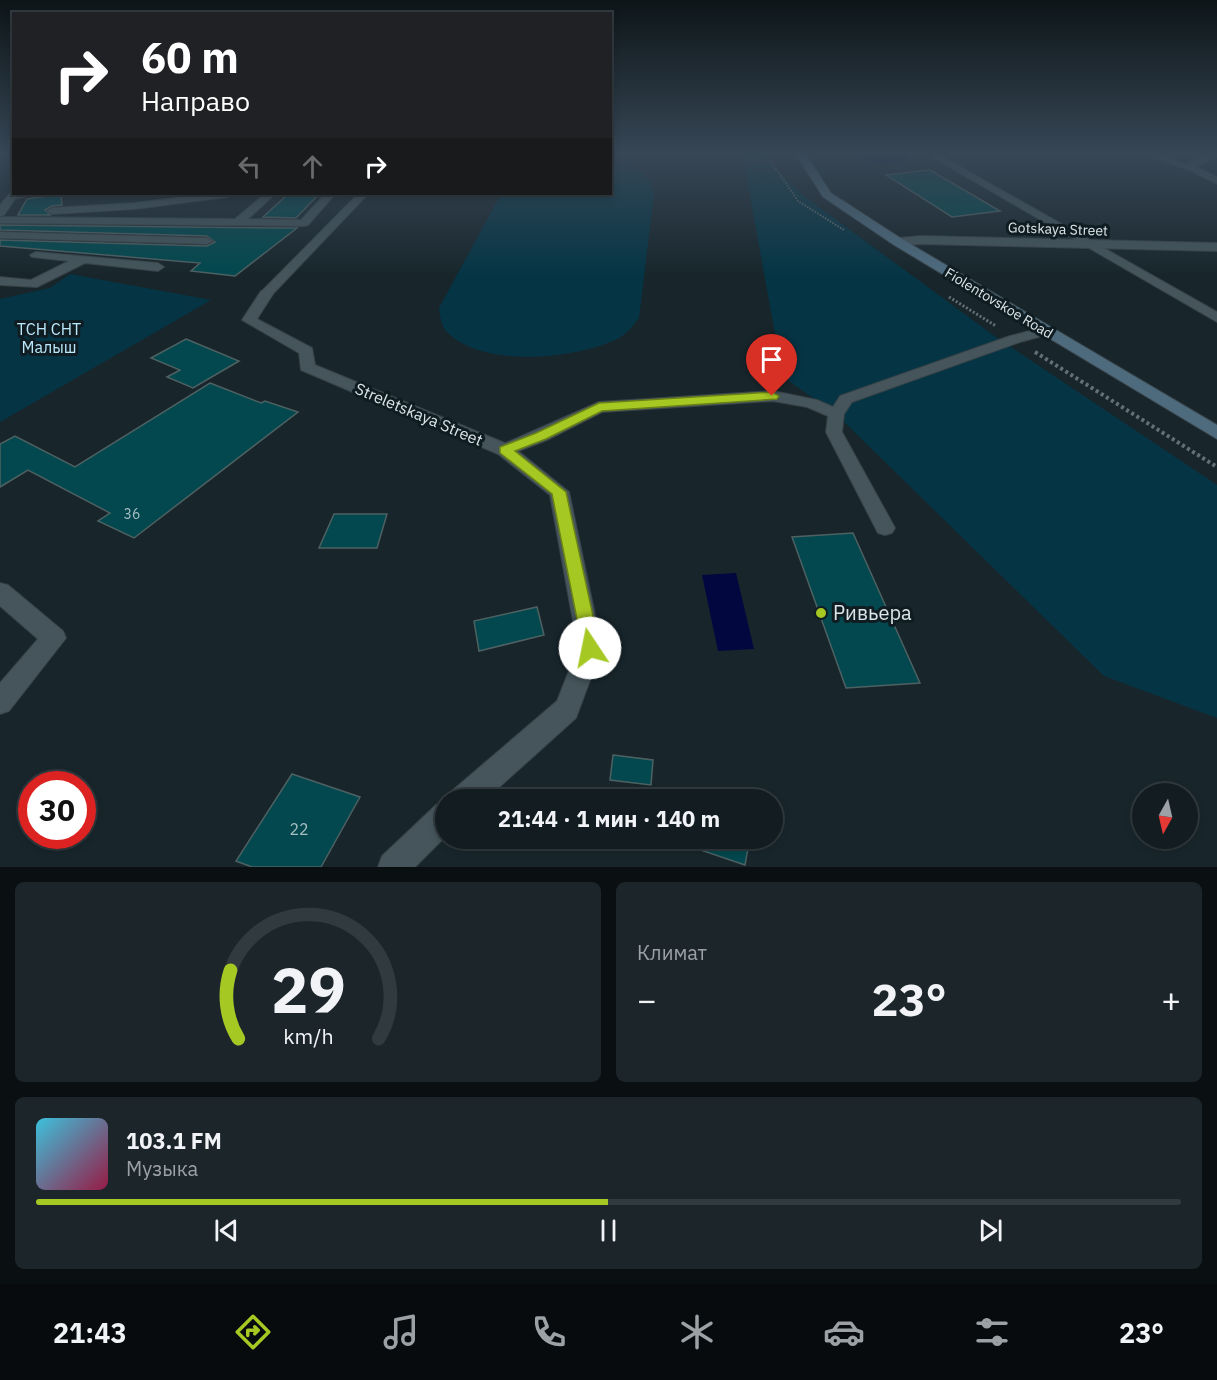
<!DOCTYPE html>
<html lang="ru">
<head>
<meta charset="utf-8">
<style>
  body { margin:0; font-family:"IBM Plex Sans",sans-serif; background:#1b252a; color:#f1f3f6; height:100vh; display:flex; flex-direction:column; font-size:22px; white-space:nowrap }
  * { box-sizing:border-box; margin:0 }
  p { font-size:20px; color:#9ca1a5 }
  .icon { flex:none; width:33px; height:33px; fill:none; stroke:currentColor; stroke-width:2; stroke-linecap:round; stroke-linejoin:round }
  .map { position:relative; height:867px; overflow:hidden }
  .side { display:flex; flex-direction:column; gap:15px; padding:15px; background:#0a0f12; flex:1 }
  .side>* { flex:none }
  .top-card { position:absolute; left:12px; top:12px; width:600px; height:183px; border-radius:0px; box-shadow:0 3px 9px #0003,0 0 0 2px #313a3f; background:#202124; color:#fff; overflow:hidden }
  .needle { width:39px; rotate:188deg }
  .fabs { position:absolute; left:1132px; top:783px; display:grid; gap:12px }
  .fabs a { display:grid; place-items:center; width:66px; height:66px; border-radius:50%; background:#121c21; box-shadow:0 3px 9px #0003,0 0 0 2px #313a3f; font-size:30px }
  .speed { position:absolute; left:18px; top:771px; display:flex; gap:12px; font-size:30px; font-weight:700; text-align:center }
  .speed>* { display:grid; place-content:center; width:78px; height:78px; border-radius:50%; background:#121c21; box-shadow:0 3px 9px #0003,0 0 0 2px #313a3f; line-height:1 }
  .speed .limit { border:9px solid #d22; background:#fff; color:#111 }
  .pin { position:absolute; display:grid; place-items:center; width:51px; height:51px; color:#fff; margin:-62px -26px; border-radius:50% 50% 50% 0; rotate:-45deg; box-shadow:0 0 6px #0007 }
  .pin .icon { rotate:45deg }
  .me { position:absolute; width:66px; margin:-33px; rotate:349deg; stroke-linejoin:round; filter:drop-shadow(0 0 4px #0008) }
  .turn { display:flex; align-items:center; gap:21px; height:126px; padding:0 30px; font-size:27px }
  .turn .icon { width:78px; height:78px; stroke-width:2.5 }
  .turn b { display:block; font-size:42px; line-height:51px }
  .lanes { display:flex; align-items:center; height:57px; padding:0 30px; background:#0003; justify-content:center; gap:30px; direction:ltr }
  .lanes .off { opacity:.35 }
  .big { font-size:45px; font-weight:700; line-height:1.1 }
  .side .widget { flex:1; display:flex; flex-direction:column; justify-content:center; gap:9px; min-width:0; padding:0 21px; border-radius:9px; background:#1b252a }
  .side .dial { align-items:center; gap:0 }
  .dial svg { height:156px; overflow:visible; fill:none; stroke:#313a3f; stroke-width:7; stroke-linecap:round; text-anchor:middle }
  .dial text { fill:#f1f3f6; stroke:none }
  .song { display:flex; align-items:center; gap:18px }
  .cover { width:72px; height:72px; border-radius:9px; background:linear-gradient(135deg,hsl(190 70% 55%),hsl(340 70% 35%)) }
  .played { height:6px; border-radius:3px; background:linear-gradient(90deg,#a5c823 50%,#313a3f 50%) }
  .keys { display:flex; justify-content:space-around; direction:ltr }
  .heat { display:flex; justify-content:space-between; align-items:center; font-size:33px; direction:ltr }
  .side .tiles { flex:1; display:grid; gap:15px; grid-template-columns:1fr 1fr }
  .widget:last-child { grid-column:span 2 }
  .trip { position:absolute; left:435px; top:789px; width:348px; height:60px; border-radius:30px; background:#121c21; box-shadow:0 3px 9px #0003,0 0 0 2px #313a3f; font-weight:700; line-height:60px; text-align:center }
  .menu { display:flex; height:96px; justify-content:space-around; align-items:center; background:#070b0d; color:#9ca1a5 }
  .menu .icon { width:42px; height:42px }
  .menu .active { color:#a5c823 }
  .menu b { font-size:27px; color:#f1f3f6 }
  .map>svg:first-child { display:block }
  .green { fill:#053545 }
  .water { fill:#02073f }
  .building { fill:#02484e; stroke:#4e6162; stroke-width:1.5 }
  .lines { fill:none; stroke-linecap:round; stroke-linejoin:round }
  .lane-casing { stroke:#374247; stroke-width:2 }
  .street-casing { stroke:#374247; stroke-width:2 }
  .secondary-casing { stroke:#374247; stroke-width:2 }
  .path-far2 { stroke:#647075; stroke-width:2; stroke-dasharray:1.5 1.5; stroke-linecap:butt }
  .path-far1 { stroke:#647075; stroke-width:3; stroke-dasharray:2 2; stroke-linecap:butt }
  .path { stroke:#647075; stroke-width:4; stroke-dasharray:3 3; stroke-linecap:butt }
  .lane { fill:#45555b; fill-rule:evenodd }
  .street { fill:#45555b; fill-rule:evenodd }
  .secondary { fill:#4e6b7e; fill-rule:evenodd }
  .route { fill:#a5c823; stroke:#6b8217; stroke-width:1.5 }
  .poi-dot { fill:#a5c823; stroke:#0f1d22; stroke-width:2 }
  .labels { text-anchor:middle; stroke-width:6; stroke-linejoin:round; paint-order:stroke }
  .far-street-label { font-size:14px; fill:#dce5e9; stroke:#0f1d22 }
  .number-label { font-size:14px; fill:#a6bec2 }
  .park-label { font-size:16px; fill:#bae7fa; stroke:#0f1d22 }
  .street-label { font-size:16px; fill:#dce5e9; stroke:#0f1d22 }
  .near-number-label { font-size:16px; fill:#a6bec2 }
  .near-poi-label { font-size:20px; fill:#dce5e9; stroke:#0f1d22; text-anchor:start }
</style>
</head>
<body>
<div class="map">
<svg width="1217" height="867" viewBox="0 0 1217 867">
  <rect width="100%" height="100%" fill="#18262c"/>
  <g class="green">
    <path d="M742 153H758L804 196 993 335 1217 485V718L1104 676 836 414 783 377Z"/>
    <path d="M611 164C633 167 650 171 654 194L639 318C632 327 626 335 615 340 573 359 484 368 448 333 441 327 440 316 439 308L501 194H610Z"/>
    <path d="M70 274 211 300 0 422V299L50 288Z"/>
  </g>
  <g class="water">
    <path d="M855 153H906L911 156C899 167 865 166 855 153Z"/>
    <path d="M736 573 754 649 718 651 702 575Z"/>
  </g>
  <g class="building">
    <path d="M930 170 1000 211 952 217 886 175Z"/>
    <path d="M61 194 62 205 52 206 45 210 50 215H18L27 199Z"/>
    <path d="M288 194H319L296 218 263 217Z"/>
    <path d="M0 225 286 228H297L235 276 191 271 200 263 0 246V240L207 246 215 242 207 236 0 230Z"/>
    <path d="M186 339 239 361 193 388 167 377 180 370 151 358Z"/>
    <path d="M210 383 261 403 265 401 298 412 134 538 98 521 110 513 28 470 0 487V444L15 436 75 467Z"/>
    <path d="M334 514H387L377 548H319Z"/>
    <path d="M853 533 920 683 846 688 792 537Z"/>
    <path d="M537 607 544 635 479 651 474 621Z"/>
    <path d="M613 755 653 760 651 785 610 780Z"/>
    <path d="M292 774 360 797 321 867H252L236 861Z"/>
    <path d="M678 838H750L745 865 677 842Z"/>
  </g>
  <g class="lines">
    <defs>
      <g id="lane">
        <path d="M925 153H936L1217 312V322Z"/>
        <path d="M1139 153H1154L1194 167 1189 170Z"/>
        <path d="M14 189V194H37L15 199 4 215 0 216V205Z"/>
        <path d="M208 194H233L228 197 134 209 52 214 47 211 52 208 134 203Z"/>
        <path d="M265 194H275L248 219 301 220 325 194H335L308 225 304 226 0 223V217L235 219Z"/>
        <path d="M358 194H368L270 297H262V291Z"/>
        <path d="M0 232 207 238 213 241 207 244 0 238Z"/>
        <path d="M36 252 158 263 164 267 158 271 85 263 37 287 0 285V277L31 280 69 261 32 257 30 255Z"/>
        <path d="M1045 327 1052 331 1050 334 1020 342 852 402 844 414 842 432 895 528 892 533 885 535 878 533 826 432 828 416 807 407 773 401 602 412 547 440 511 454H499L497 450 499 446 599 402 773 391 817 400 833 407 840 396 1010 336Z"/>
      </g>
      <g id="street">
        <path d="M1207 153H1217V156L1196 167 1217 177V184L1184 167 1195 158Z"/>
        <path d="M921 236 1217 243V251L921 244 898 246 892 242 898 238Z"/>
        <path d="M266 290 273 294 257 319 312 348 315 365 512 446 569 492 602 648 576 718 485 800H449L453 790 557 701 578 648 550 495 498 454 301 370 299 353 242 320 261 291Z"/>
        <path d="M0 583 8 585 63 631 66 638 9 711 0 714V683L38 639 0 606Z"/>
        <path d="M446 801V836L415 867H378L382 856 436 805Z"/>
      </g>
      <path id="secondary" d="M795 153H805L831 193 902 239 1217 425V439L894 245 823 197Z"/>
    </defs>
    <use href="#lane" class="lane-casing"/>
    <use href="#street" class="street-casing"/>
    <use href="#secondary" class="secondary-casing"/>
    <path class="path-far2" d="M765 153 798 201 844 230"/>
    <path class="path-far1" d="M949 297 996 326"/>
    <path class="path" d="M1035 352 1217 467"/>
    <use href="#lane" class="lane"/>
    <use href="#street" class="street"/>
    <use href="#secondary" class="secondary"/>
  </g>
  <linearGradient id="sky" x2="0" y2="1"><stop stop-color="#0d1518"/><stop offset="0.56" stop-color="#374756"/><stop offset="1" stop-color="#374756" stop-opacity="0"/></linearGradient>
  <rect width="1217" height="275" fill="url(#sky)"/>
  <path class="route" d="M772 392 779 396 777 399 602 411 546 439 515 451 566 492 600 648 597 654 590 656 584 654 552 494 500 453V447L536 433 599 403Z"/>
  <circle class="poi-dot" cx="821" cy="613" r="6"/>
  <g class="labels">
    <g class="far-street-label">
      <text transform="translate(1058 229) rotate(2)" y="5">Gotskaya Street</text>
      <text transform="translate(999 303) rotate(31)" y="5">Fiolentovskoe Road</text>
    </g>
    <g class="number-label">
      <text x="132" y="519">36</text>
    </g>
    <g class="park-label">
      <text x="49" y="335">ТСН СНТ<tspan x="49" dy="18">Малыш</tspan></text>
    </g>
    <g class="street-label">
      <text transform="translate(419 414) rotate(23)" y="6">Streletskaya Street</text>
    </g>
    <g class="near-number-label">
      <text x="299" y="835">22</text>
    </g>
    <g class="near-poi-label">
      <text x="833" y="620">Ривьера</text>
    </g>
  </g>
</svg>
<div class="fabs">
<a><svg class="needle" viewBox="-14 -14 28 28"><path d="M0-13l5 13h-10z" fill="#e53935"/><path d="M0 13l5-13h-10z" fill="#9ca1a5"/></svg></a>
</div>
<div class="speed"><div class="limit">30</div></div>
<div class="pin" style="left:772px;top:396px;background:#d93025"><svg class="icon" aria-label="arrive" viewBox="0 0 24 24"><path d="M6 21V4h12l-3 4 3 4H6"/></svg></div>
<svg class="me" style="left:590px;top:648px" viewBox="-20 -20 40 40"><circle r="19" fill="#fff"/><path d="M0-13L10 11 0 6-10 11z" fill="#a5c823"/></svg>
<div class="trip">21:44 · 1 мин · 140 m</div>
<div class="top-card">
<div class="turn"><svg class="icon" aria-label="right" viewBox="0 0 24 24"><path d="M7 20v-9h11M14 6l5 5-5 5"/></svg><div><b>60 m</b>Направо</div></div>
<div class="lanes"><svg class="icon off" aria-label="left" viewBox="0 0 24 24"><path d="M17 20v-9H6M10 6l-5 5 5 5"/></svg><svg class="icon off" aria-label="ahead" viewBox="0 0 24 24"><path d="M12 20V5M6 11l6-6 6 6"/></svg><svg class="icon" aria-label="right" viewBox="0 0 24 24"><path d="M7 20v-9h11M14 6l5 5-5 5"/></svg></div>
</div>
</div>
<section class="side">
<div class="tiles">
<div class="widget dial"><svg viewBox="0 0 100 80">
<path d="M14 69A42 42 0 1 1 86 69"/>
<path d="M14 69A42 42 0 0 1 10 34" stroke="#a5c823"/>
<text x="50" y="56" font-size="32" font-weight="700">29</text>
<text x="50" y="72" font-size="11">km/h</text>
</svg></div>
<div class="widget"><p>Климат</p>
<div class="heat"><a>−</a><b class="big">23°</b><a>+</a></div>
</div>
<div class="widget">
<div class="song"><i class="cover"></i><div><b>103.1 FM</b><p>Музыка</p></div></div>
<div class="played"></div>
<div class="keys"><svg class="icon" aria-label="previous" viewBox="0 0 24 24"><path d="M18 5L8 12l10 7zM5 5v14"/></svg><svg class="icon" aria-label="pause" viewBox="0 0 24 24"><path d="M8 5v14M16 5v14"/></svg><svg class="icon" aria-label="next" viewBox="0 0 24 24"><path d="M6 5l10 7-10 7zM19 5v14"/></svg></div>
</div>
</div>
</section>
<nav class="menu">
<b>21:43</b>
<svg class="icon active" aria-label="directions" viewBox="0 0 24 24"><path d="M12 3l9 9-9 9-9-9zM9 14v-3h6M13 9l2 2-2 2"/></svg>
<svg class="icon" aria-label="music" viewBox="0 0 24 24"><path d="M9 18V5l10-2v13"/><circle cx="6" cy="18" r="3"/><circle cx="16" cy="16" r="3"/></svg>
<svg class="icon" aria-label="phone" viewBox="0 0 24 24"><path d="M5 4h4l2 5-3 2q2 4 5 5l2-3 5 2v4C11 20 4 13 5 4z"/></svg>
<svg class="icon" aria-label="climate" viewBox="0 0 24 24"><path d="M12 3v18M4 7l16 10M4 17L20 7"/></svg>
<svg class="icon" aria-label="car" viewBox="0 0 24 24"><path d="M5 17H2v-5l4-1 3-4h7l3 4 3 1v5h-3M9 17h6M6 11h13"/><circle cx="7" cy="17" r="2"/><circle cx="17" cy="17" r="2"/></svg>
<svg class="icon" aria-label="filters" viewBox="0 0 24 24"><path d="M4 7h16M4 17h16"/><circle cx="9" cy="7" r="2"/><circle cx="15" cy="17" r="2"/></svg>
<b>23°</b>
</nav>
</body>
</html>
